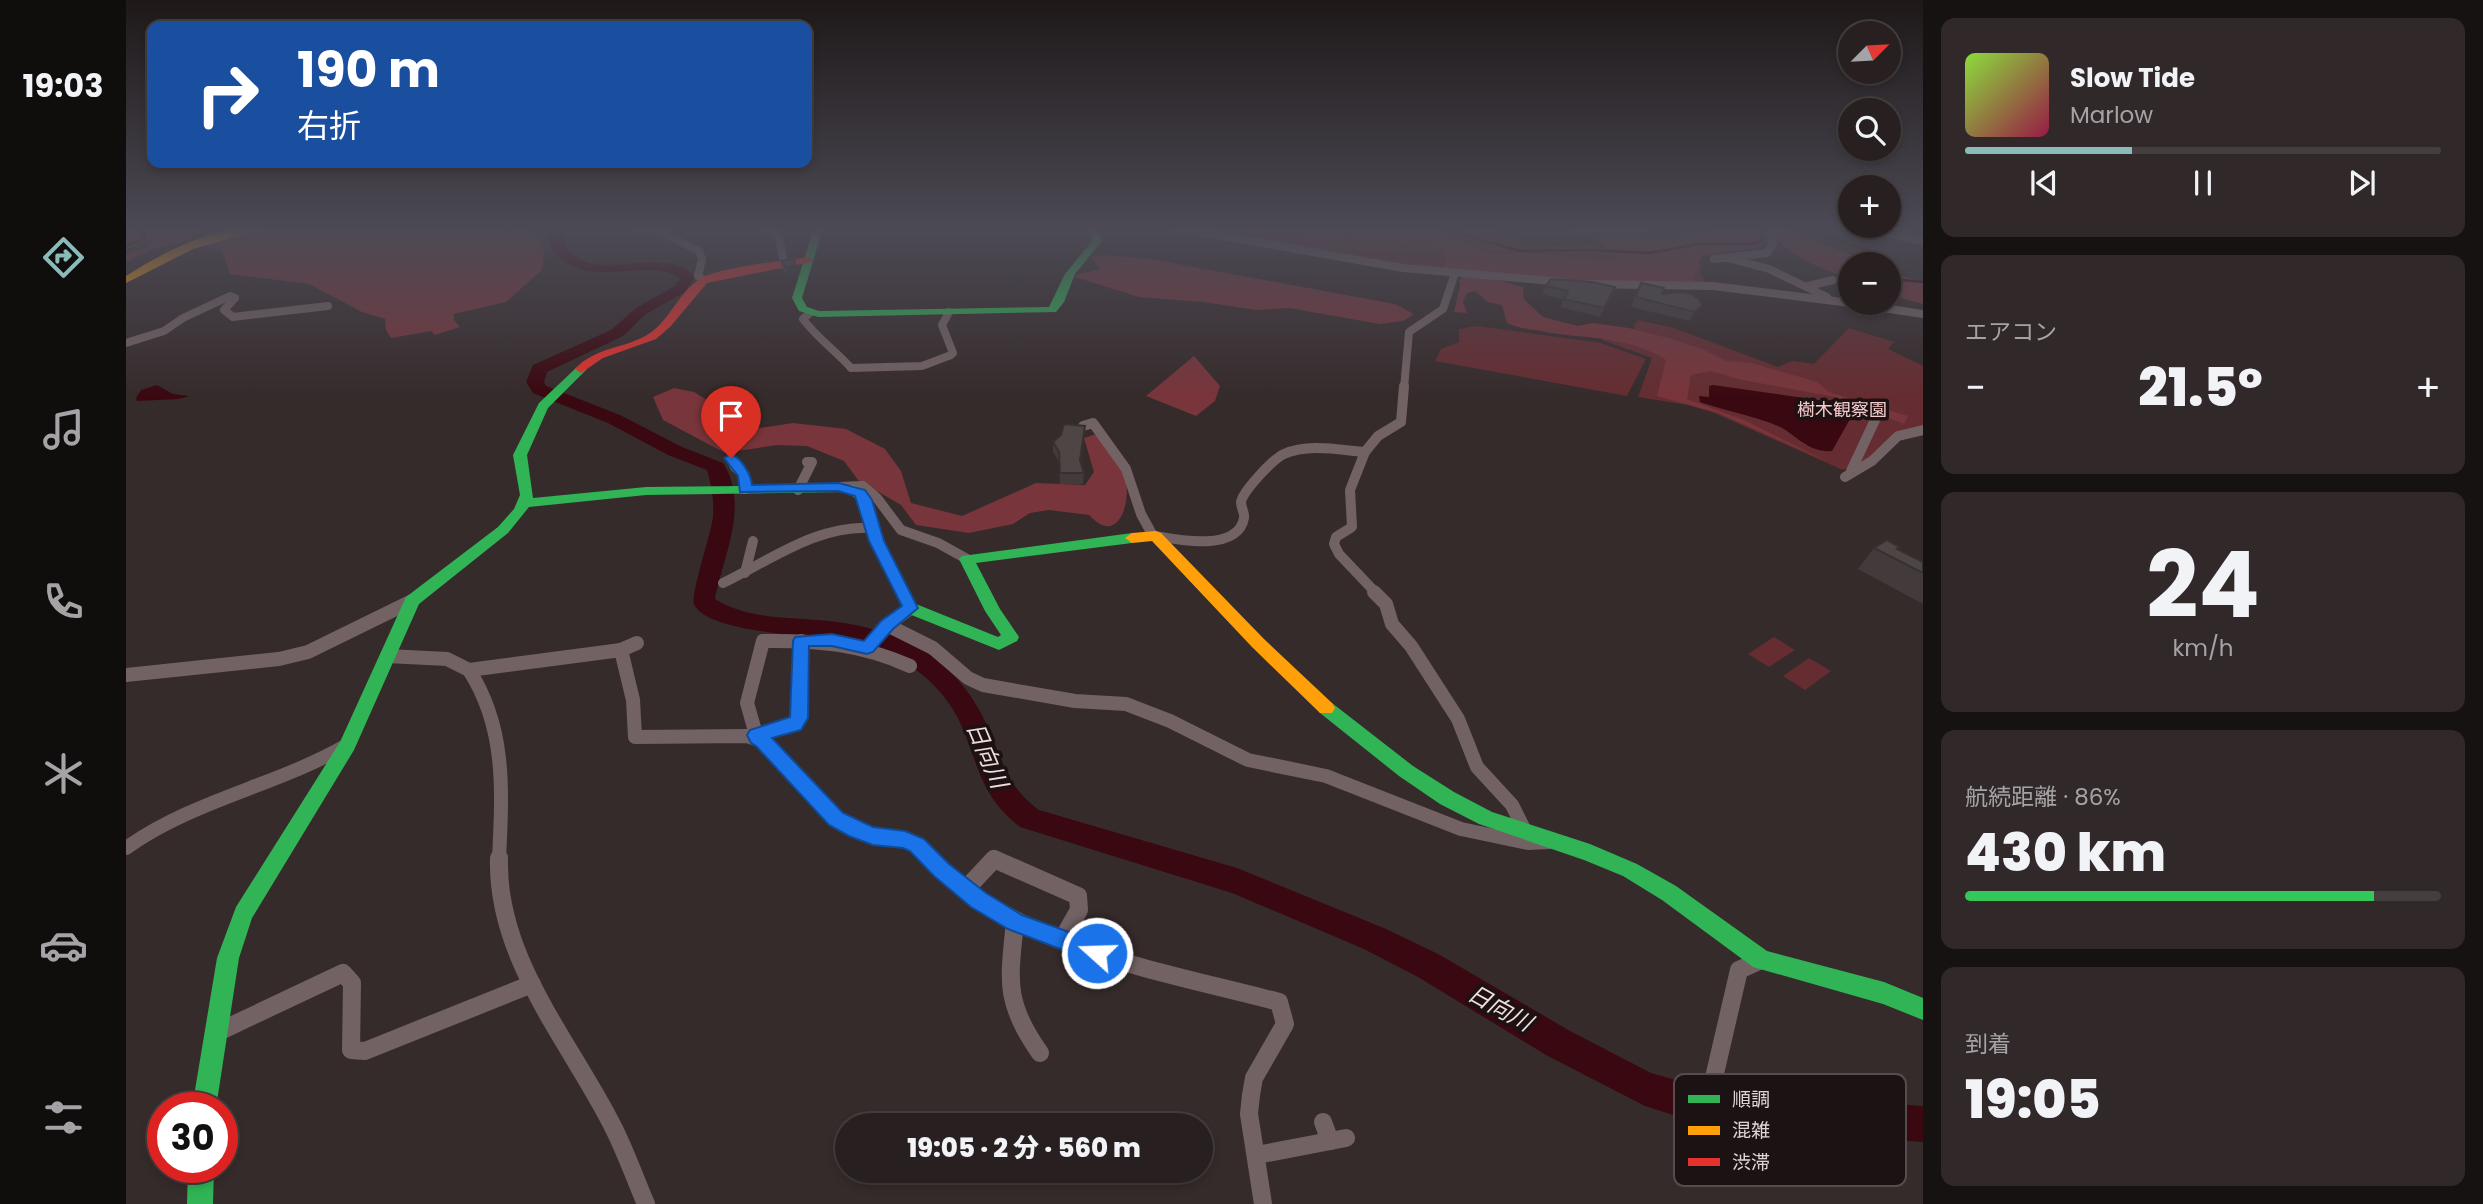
<!DOCTYPE html>
<html lang="ja">
<head>
<meta charset="utf-8">
<style>
  body { margin:0; font-family:Poppins,"Noto Sans JP",sans-serif; background:#302829; color:#f1f3f6; height:100vh; display:flex; flex-direction:column; font-size:26px; white-space:nowrap }
  * { box-sizing:border-box; margin:0 }
  p { font-size:23px; color:#a5a3a5 }
  .icon { flex:none; width:38px; height:38px; fill:none; stroke:currentColor; stroke-width:2; stroke-linecap:round; stroke-linejoin:round }
  .map { position:relative; flex:1; overflow:hidden }
  .panel { display:flex; flex-direction:column; gap:18px; padding:18px; background:#161212; width:560px }
  .panel>* { flex:none }
  .banner { position:absolute; left:21px; top:21px; width:665px; height:147px; border-radius:14px; box-shadow:0 4px 10px #0003,0 0 0 2px #443e3e; background:#1a4fa0; color:#fff; overflow:hidden }
  .needle { width:46px; rotate:66deg }
  .fabs { position:absolute; left:1712px; top:21px; display:grid; gap:14px }
  .fabs a { display:grid; place-items:center; width:63px; height:63px; border-radius:50%; background:#282020; box-shadow:0 4px 10px #0003,0 0 0 2px #443e3e; font-size:35px }
  .speed { position:absolute; left:21px; top:1092px; display:flex; gap:14px; font-size:35px; font-weight:700; text-align:center }
  .speed>* { display:grid; place-content:center; width:91px; height:91px; border-radius:50%; background:#282020; box-shadow:0 4px 10px #0003,0 0 0 2px #443e3e; line-height:1 }
  .speed .limit { border:10px solid #d22; background:#fff; color:#111 }
  .pin { position:absolute; display:grid; place-items:center; width:60px; height:60px; color:#fff; margin:-72px -30px; border-radius:50% 50% 50% 0; rotate:-45deg; box-shadow:0 0 7px #0007 }
  .pin .icon { rotate:45deg }
  .me { position:absolute; width:77px; margin:-38px; rotate:290deg; stroke-linejoin:round; filter:drop-shadow(0 0 5px #0008) }
  .turn { display:flex; align-items:center; gap:24px; height:147px; padding:0 35px; font-size:32px }
  .turn .icon { width:91px; height:91px; stroke-width:2.5 }
  .turn b { display:block; font-size:49px; line-height:60px }
  .big { font-size:52px; font-weight:800; line-height:1.1 }
  .panel .card { flex:1; display:flex; flex-direction:column; justify-content:center; gap:10px; min-width:0; padding:0 24px; border-radius:14px; background:#302829 }
  .panel .dial { align-items:center; gap:0 }
  .dial b { font-size:91px; line-height:1 }
  .song { display:flex; align-items:center; gap:21px }
  .cover { width:84px; height:84px; border-radius:10px; background:linear-gradient(135deg,hsl(90 70% 55%),hsl(340 70% 35%)) }
  .played { height:7px; border-radius:4px; background:linear-gradient(90deg,#8bbbb9 35%,#443e3e 35%) }
  .keys { display:flex; justify-content:space-around; direction:ltr }
  .heat { display:flex; justify-content:space-between; align-items:center; font-size:38px; direction:ltr }
  .charge { height:10px; border-radius:5px; background:linear-gradient(90deg,#34c759 86%,#443e3e 0) }
  .trip { position:absolute; left:709px; top:1113px; width:378px; height:70px; border-radius:35px; background:#282020; box-shadow:0 4px 10px #0003,0 0 0 2px #443e3e; font-weight:800; line-height:70px; text-align:center }
  main { display:flex; flex:1; min-height:0 }
  .tabs { display:flex; flex-direction:column; width:126px; justify-content:space-around; align-items:center; background:#100d0d; color:#a5a3a5 }
  .tabs .icon { width:49px; height:49px }
  .tabs .on { color:#8bbbb9 }
  .tabs b { font-size:32px; color:#f1f3f6 }
  .map>svg:first-child { display:block }
  .green { fill:#652d31 }
  .forest { fill:#78353b }
  .water { fill:#3a0810 }
  .lines { fill:none; stroke-linecap:round; stroke-linejoin:round }
  .stream { stroke:#3a0810; stroke-width:2.5 }
  .river { fill:#3a0810; fill-rule:evenodd }
  .street-far3 { stroke:#736263; stroke-width:8 }
  .street-far2 { stroke:#736263; stroke-width:10 }
  .street-far1 { stroke:#736263; stroke-width:14 }
  .street { stroke:#736263; stroke-width:18 }
  .fast { fill:#30b455; fill-rule:evenodd }
  .slow { fill:#ff9f0a; fill-rule:evenodd }
  .jam { fill:#e5322d; fill-rule:evenodd }
  .wall { fill:#433b3b }
  .shaded-wall { fill:#373030 }
  .building { fill:#4e4545; stroke:#373030; stroke-width:2 }
  .route { fill:#1a73e8; stroke:#114b97; stroke-width:2 }
  .labels { text-anchor:middle; stroke-width:7; stroke-linejoin:round; paint-order:stroke }
  .far-park-label { font-size:18px; fill:#f9cacb; stroke:#1b1213 }
  .water-label { font-size:23px; font-style:italic; fill:#f4dcdc; stroke:#1b1213 }
  .key { fill:#1b1213; stroke:#564c4d; stroke-width:2 }
  .key-label { font-size:19px; fill:#e0d3d3 }
</style>
</head>
<body>
<main>
<nav class="tabs">
<b>19:03</b>
<svg class="icon on" aria-label="directions" viewBox="0 0 24 24"><path d="M12 3l9 9-9 9-9-9zM9 14v-3h6M13 9l2 2-2 2"/></svg>
<svg class="icon" aria-label="music" viewBox="0 0 24 24"><path d="M9 18V5l10-2v13"/><circle cx="6" cy="18" r="3"/><circle cx="16" cy="16" r="3"/></svg>
<svg class="icon" aria-label="phone" viewBox="0 0 24 24"><path d="M5 4h4l2 5-3 2q2 4 5 5l2-3 5 2v4C11 20 4 13 5 4z"/></svg>
<svg class="icon" aria-label="climate" viewBox="0 0 24 24"><path d="M12 3v18M4 7l16 10M4 17L20 7"/></svg>
<svg class="icon" aria-label="car" viewBox="0 0 24 24"><path d="M5 17H2v-5l4-1 3-4h7l3 4 3 1v5h-3M9 17h6M6 11h13"/><circle cx="7" cy="17" r="2"/><circle cx="17" cy="17" r="2"/></svg>
<svg class="icon" aria-label="filters" viewBox="0 0 24 24"><path d="M4 7h16M4 17h16"/><circle cx="9" cy="7" r="2"/><circle cx="15" cy="17" r="2"/></svg>
</nav>
<div class="map">
<svg width="1797" height="1204" viewBox="0 0 1797 1204">
  <rect width="100%" height="100%" fill="#362b2b"/>
  <g class="green">
    <path d="M1054 228H1368L1375 234 1409 247 1469 244 1491 254 1576 263 1574 273 1581 284 1320 272Z"/>
    <path d="M1512 320 1548 328 1652 367 1666 361 1688 364 1723 328 1768 342 1762 349 1797 366V428H1784L1744 459 1717 470 1586 412 1562 405 1512 397 1526 358 1476 340 1488 331 1509 336 1508 325Z"/>
    <path d="M1351 326 1475 343 1520 359 1501 396 1309 361 1315 349 1333 342V329Z"/>
    <path d="M1648 637 1669 650 1643 667 1622 654Z"/>
    <path d="M1683 658 1705 671 1679 690 1657 676Z"/>
  </g>
  <g class="forest">
    <path d="M0 228H81C69 239 57 241 41 245 27 248 13 256 0 262V254L19 248 27 241 23 240 0 249Z"/>
    <path d="M140 228H181L187 231 226 228H384L407 232 418 250 416 270 380 302 328 314V320L334 327 309 335 305 331 265 338 260 330 259 319 236 312 183 284 104 274 96 250 79 246 93 240Z"/>
    <path d="M1118 228H1305L1365 254 1400 252 1474 261 1493 260 1468 237 1479 235 1538 237 1575 235 1589 228H1633L1635 247 1576 256 1567 276 1568 282 1463 283 1316 271 1320 261 1317 253 1301 241 1279 244 1224 237 1208 243Z"/>
    <path d="M1644 228H1658L1747 264H1724V279C1697 269 1655 254 1644 228Z"/>
    <path d="M978 255 1024 259 1269 304 1288 314 1277 321 1254 324 1163 308 1130 310 1078 302 1013 297 949 277V275L974 269 965 257Z"/>
    <path d="M1762 272 1797 282V304L1762 294Z"/>
    <path d="M1338 277 1366 279 1397 287 1398 299 1417 317 1452 326 1467 323 1503 328 1546 339 1576 349 1600 361 1626 363 1691 382 1703 392 1782 416 1778 424 1709 397 1616 380 1585 371 1565 375 1561 399 1618 420 1706 464 1592 413 1531 396 1540 360C1503 336 1461 339 1419 332 1406 329 1393 329 1381 323L1376 305 1362 302 1349 291 1341 293 1337 302 1341 313 1328 312 1334 286 1333 280Z"/>
    <path d="M1068 356 1094 386 1089 401 1070 416 1020 396Z"/>
    <path d="M548 388 568 392 627 429 667 423 720 429 759 449 775 471 785 503 836 516 910 483 959 485 968 472 958 438 970 434C978 445 991 457 997 469 1008 494 995 550 963 515L923 510 904 513 887 524 843 533 790 525 775 505 732 480 718 461 681 446 651 445 599 453 537 420 527 397Z"/>
  </g>
  <g class="water">
    <path d="M31 385 47 394 63 396 53 399 11 401 10 398 15 390Z"/>
    <path d="M1587 385 1699 401 1709 399 1742 415 1712 406 1721 412 1719 416 1724 419 1706 451C1686 453 1673 439 1658 429 1641 419 1596 410 1574 402L1573 396 1583 397V386Z"/>
  </g>
  <g class="lines">
    <g class="stream">
      <path d="M1313 228 1394 251 1466 250 1524 253 1572 244H1627L1634 241 1639 228"/>
      <path d="M1675 228 1742 250 1755 264"/>
      <path d="M0 246 19 238 13 228"/>
      <path d="M1762 273 1777 280 1797 282"/>
    </g>
    <path class="river" d="M426 228H438L440 249C447 254 455 261 463 263 495 271 544 249 569 277L559 292 520 314 497 336 421 372 418 382 420 386 494 415 556 447 597 463C624 505 597 557 589 599 623 620 664 617 703 621 735 624 767 633 795 649 826 668 849 696 863 730 879 765 880 785 913 810L1111 868 1260 929 1314 955 1444 1031 1525 1073 1560 1083 1621 1094 1797 1106V1142L1621 1130 1560 1119 1519 1106 1420 1055 1292 977 1238 949 1106 893 894 827C856 797 854 771 837 729 823 694 793 667 760 652 721 633 584 639 568 604 564 596 585 534 587 517 588 501 586 486 581 470L542 455 482 423 407 393 400 382 407 365 485 330 510 308 549 286 554 278C518 255 463 293 426 251L423 236Z"/>
    <g class="street-far3">
      <path d="M510 228 537 233 573 251 576 259 572 276 578 280"/>
      <path d="M641 228 653 237 658 264"/>
      <path d="M1051 228 1277 268 1438 282"/>
      <path d="M1449 228H1519"/>
      <path d="M1740 228 1797 241"/>
      <path d="M1602 258 1643 269 1701 297"/>
      <path d="M1588 259 1641 253 1647 244 1644 234 1649 228"/>
      <path d="M1459 284 1587 286 1724 303"/>
      <path d="M1682 286 1707 280"/>
      <path d="M1724 303 1797 314"/>
      <path d="M684 313 677 319C691 338 709 350 725 368L796 366 825 355 827 353 816 325 823 312"/>
      <path d="M0 343 38 331 57 318 104 296 109 298 98 310 107 317 202 306"/>
      <path d="M1278 388 1283 332 1317 309 1329 273"/>
    </g>
    <g class="street-far2">
      <path d="M957 426 967 423 1000 469 1015 514 1027 536"/>
      <path d="M1239 452 1252 436 1275 422 1278 386"/>
      <path d="M605 458 609 467 619 475V489"/>
      <path d="M1725 471 1749 420"/>
      <path d="M1719 477 1746 461 1772 436 1797 430"/>
      <path d="M713 487 737 486 751 498 775 530 812 543 841 559"/>
      <path d="M672 490 686 462H681"/>
      <path d="M1030 536C1052 540 1112 552 1118 518 1119 513 1115 508 1115 502 1117 491 1147 459 1158 454 1182 443 1214 450 1239 452L1224 490 1226 527 1210 537 1208 544 1213 554 1250 593"/>
      <path d="M619 573 627 541"/>
      <path d="M597 583C645 560 692 524 747 528"/>
    </g>
    <g class="street-far1">
      <path d="M1248 592 1260 604 1266 624 1285 646 1332 719 1351 767 1386 805 1399 831"/>
      <path d="M761 625 807 648 842 678 857 685 949 701 1000 704 1044 721 1122 760 1200 776 1335 829 1402 843 1423 842"/>
      <path d="M741 648 761 625 784 608"/>
      <path d="M495 650 511 643"/>
      <path d="M261 656 321 659 343 670 495 650 507 700 509 737 621 736 637 741 710 819 747 836 779 839 791 845 805 860"/>
      <path d="M343 670C381 729 376 793 373 860"/>
      <path d="M0 675 153 659 182 652 286 601"/>
      <path d="M631 735 669 725 673 718 675 641"/>
      <path d="M631 738 621 703 637 641C690 640 735 644 784 666"/>
      <path d="M0 848C67 800 150 786 221 745"/>
      <path d="M867 860H870"/>
    </g>
    <g class="street">
      <path d="M373 858C370 956 441 1038 484 1121 498 1147 508 1176 520 1204"/>
      <path d="M804 858C891 949 1036 971 1153 1002L1159 1024 1128 1078 1125 1095 1123 1114 1137 1204"/>
      <path d="M840 889 868 859 952 896 953 910 936 940"/>
      <path d="M889 922C883 981 878 1002 914 1053"/>
      <path d="M90 1033 217 973 226 983 225 1050 239 1051 406 984"/>
      <path d="M1587 1082 1613 970 1635 960"/>
      <path d="M1197 1122 1204 1141"/>
      <path d="M1131 1155 1220 1138"/>
    </g>
    <g class="fast">
      <path d="M688 228H697L676 298 681 307 693 311 923 307 939 274 966 241 964 228H972L976 241 949 274 938 302 930 312 692 317 673 311 666 298Z"/>
      <path d="M455 365 461 369 422 408 401 455 407 498 520 487 727 485 739 490 746 500 758 541 790 604 872 637 875 635 859 611 833 559 836 556 1006 533 1013 538 1006 543 850 563 874 609 893 637 891 641 873 650 778 612 744 541 732 500 720 492 520 495 403 507 382 533 293 604 228 750 126 918 113 958 90 1108H66L91 958 110 907 214 742 280 597 372 527 388 509 394 495 387 455 413 403 451 367Z"/>
      <path d="M1200 701 1206 703 1287 766 1328 792 1366 812 1464 844 1511 864 1550 886 1641 951 1758 982 1797 998V1020L1757 1004 1627 967 1536 900 1497 876 1458 860 1353 824 1314 804 1273 776 1194 713 1191 708 1194 703Z"/>
      <path d="M62 1167H88L87 1204H61Z"/>
    </g>
    <g class="slow">
      <path d="M139 228 67 249 0 283V276C39 251 92 224 139 228Z"/>
      <path d="M1030 531 1035 533 1138 639 1206 703 1209 708 1206 713H1194L1126 647 1026 541 1006 543 999 538 1006 533Z"/>
    </g>
    <path class="jam" d="M682 257 687 260 685 262 581 283 544 327 530 339 477 358 455 373 449 369C469 347 497 349 521 335 543 322 551 295 572 280 591 267 657 261 682 257Z"/>
  </g>
  <g class="wall">
    <path d="M668 259 670 274 661 276 657 270 655 261Z"/>
    <path d="M1515 283 1536 294 1553 292 1571 315 1564 321 1505 307Z"/>
    <path d="M1420 286 1486 296 1474 317 1434 307 1438 300 1416 294Z"/>
    <path d="M935 435 958 437 955 462 958 473 957 484H934L933 462 927 452V442Z"/>
    <path d="M1774 547 1772 549 1797 562V604L1732 569 1748 548Z"/>
  </g>
  <g class="shaded-wall">
    <path d="M669 265 670 274 661 276 660 267Z"/>
    <path d="M1576 306 1571 315 1564 321 1568 312Z"/>
  </g>
  <g class="building">
    <path d="M668 259 669 265 660 267 655 261Z"/>
    <path d="M1425 279 1466 282 1489 287 1478 308 1438 299 1442 291 1420 286Z"/>
    <path d="M1515 283 1538 288 1536 294 1553 292 1565 294 1573 299 1576 306 1568 312 1510 297Z"/>
    <path d="M938 424 959 426 954 460 958 473H934L933 452 927 442 935 435Z"/>
    <path d="M1761 540 1774 547 1771 549 1797 562V573L1748 548Z"/>
  </g>
  <linearGradient id="sky" x2="0" y2="1"><stop stop-color="#1e1818"/><stop offset="0.58" stop-color="#4c4a55"/><stop offset="1" stop-color="#4c4a55" stop-opacity="0"/></linearGradient>
  <rect width="1797" height="396" fill="url(#sky)"/>
  <path class="route" d="M605 454C615 458 625 474 626 485L713 483 739 490 746 500 758 541 792 608 767 629 747 652 741 654 706 646H683L682 718 675 730 646 738 717 813 747 827 779 831 798 839 823 864 860 893 896 915 979 945 982 953 979 960 971 963 882 929 845 907 808 876 784 851 777 848 747 845 723 836 703 825 630 746 625 743 621 735 624 730 664 717 667 641 669 637 706 634 738 641 755 621 776 606 743 541 729 496 712 491 614 492 612 476 598 458Z"/>
  <g class="labels">
    <g class="far-park-label">
      <text x="1716" y="416">樹木観察園</text>
    </g>
    <g class="water-label">
      <text transform="translate(861 755) rotate(67)" y="8">日向川</text>
      <text transform="translate(1374 1008) rotate(29)" y="8">日向川</text>
    </g>
  </g>
  <rect x="1548" y="1074" width="232" height="112" rx="10" class="key"/>
  <rect x="1562" y="1095" width="32" height="8" fill="#30b455"/>
  <rect x="1562" y="1126" width="32" height="9" fill="#ff9f0a"/>
  <rect x="1562" y="1158" width="32" height="8" fill="#e5322d"/>
  <g class="key-label">
    <text x="1606" y="1106">順調</text>
    <text x="1606" y="1137">混雑</text>
    <text x="1606" y="1169">渋滞</text>
  </g>
</svg>
<div class="fabs">
<a><svg class="needle" viewBox="-14 -14 28 28"><path d="M0-13l5 13h-10z" fill="#e53935"/><path d="M0 13l5-13h-10z" fill="#a5a3a5"/></svg></a>
<a><svg class="icon" aria-label="search" viewBox="0 0 24 24"><circle cx="10" cy="10" r="6"/><path d="M15 15l6 6"/></svg></a>
<a>+</a>
<a>−</a>
</div>
<div class="speed"><div class="limit">30</div></div>
<div class="pin" style="left:605px;top:458px;background:#d93025"><svg class="icon" aria-label="arrive" viewBox="0 0 24 24"><path d="M6 21V4h12l-3 4 3 4H6"/></svg></div>
<svg class="me" style="left:971px;top:953px" viewBox="-20 -20 40 40"><circle r="17" fill="#1a73e8" stroke="#fff" stroke-width="3"/><path d="M0-11L8 9 0 5-8 9z" fill="#fff"/></svg>
<div class="trip">19:05 · 2 分 · 560 m</div>
<div class="banner">
<div class="turn"><svg class="icon" aria-label="right" viewBox="0 0 24 24"><path d="M7 20v-9h11M14 6l5 5-5 5"/></svg><div><b>190 m</b>右折</div></div>
</div>
</div>
<section class="panel">
<div class="card">
<div class="song"><i class="cover"></i><div><b>Slow Tide</b><p>Marlow</p></div></div>
<div class="played"></div>
<div class="keys"><svg class="icon" aria-label="previous" viewBox="0 0 24 24"><path d="M18 5L8 12l10 7zM5 5v14"/></svg><svg class="icon" aria-label="pause" viewBox="0 0 24 24"><path d="M8 5v14M16 5v14"/></svg><svg class="icon" aria-label="next" viewBox="0 0 24 24"><path d="M6 5l10 7-10 7zM19 5v14"/></svg></div>
</div>
<div class="card"><p>エアコン</p>
<div class="heat"><a>−</a><b class="big">21.5°</b><a>+</a></div>
</div>
<div class="card dial"><b>24</b><p>km/h</p></div>
<div class="card"><p>航続距離 · 86%</p><b class="big">430 km</b><div class="charge"></div></div>
<div class="card"><p>到着</p><b class="big">19:05</b></div>
</section>
</main>
</body>
</html>
